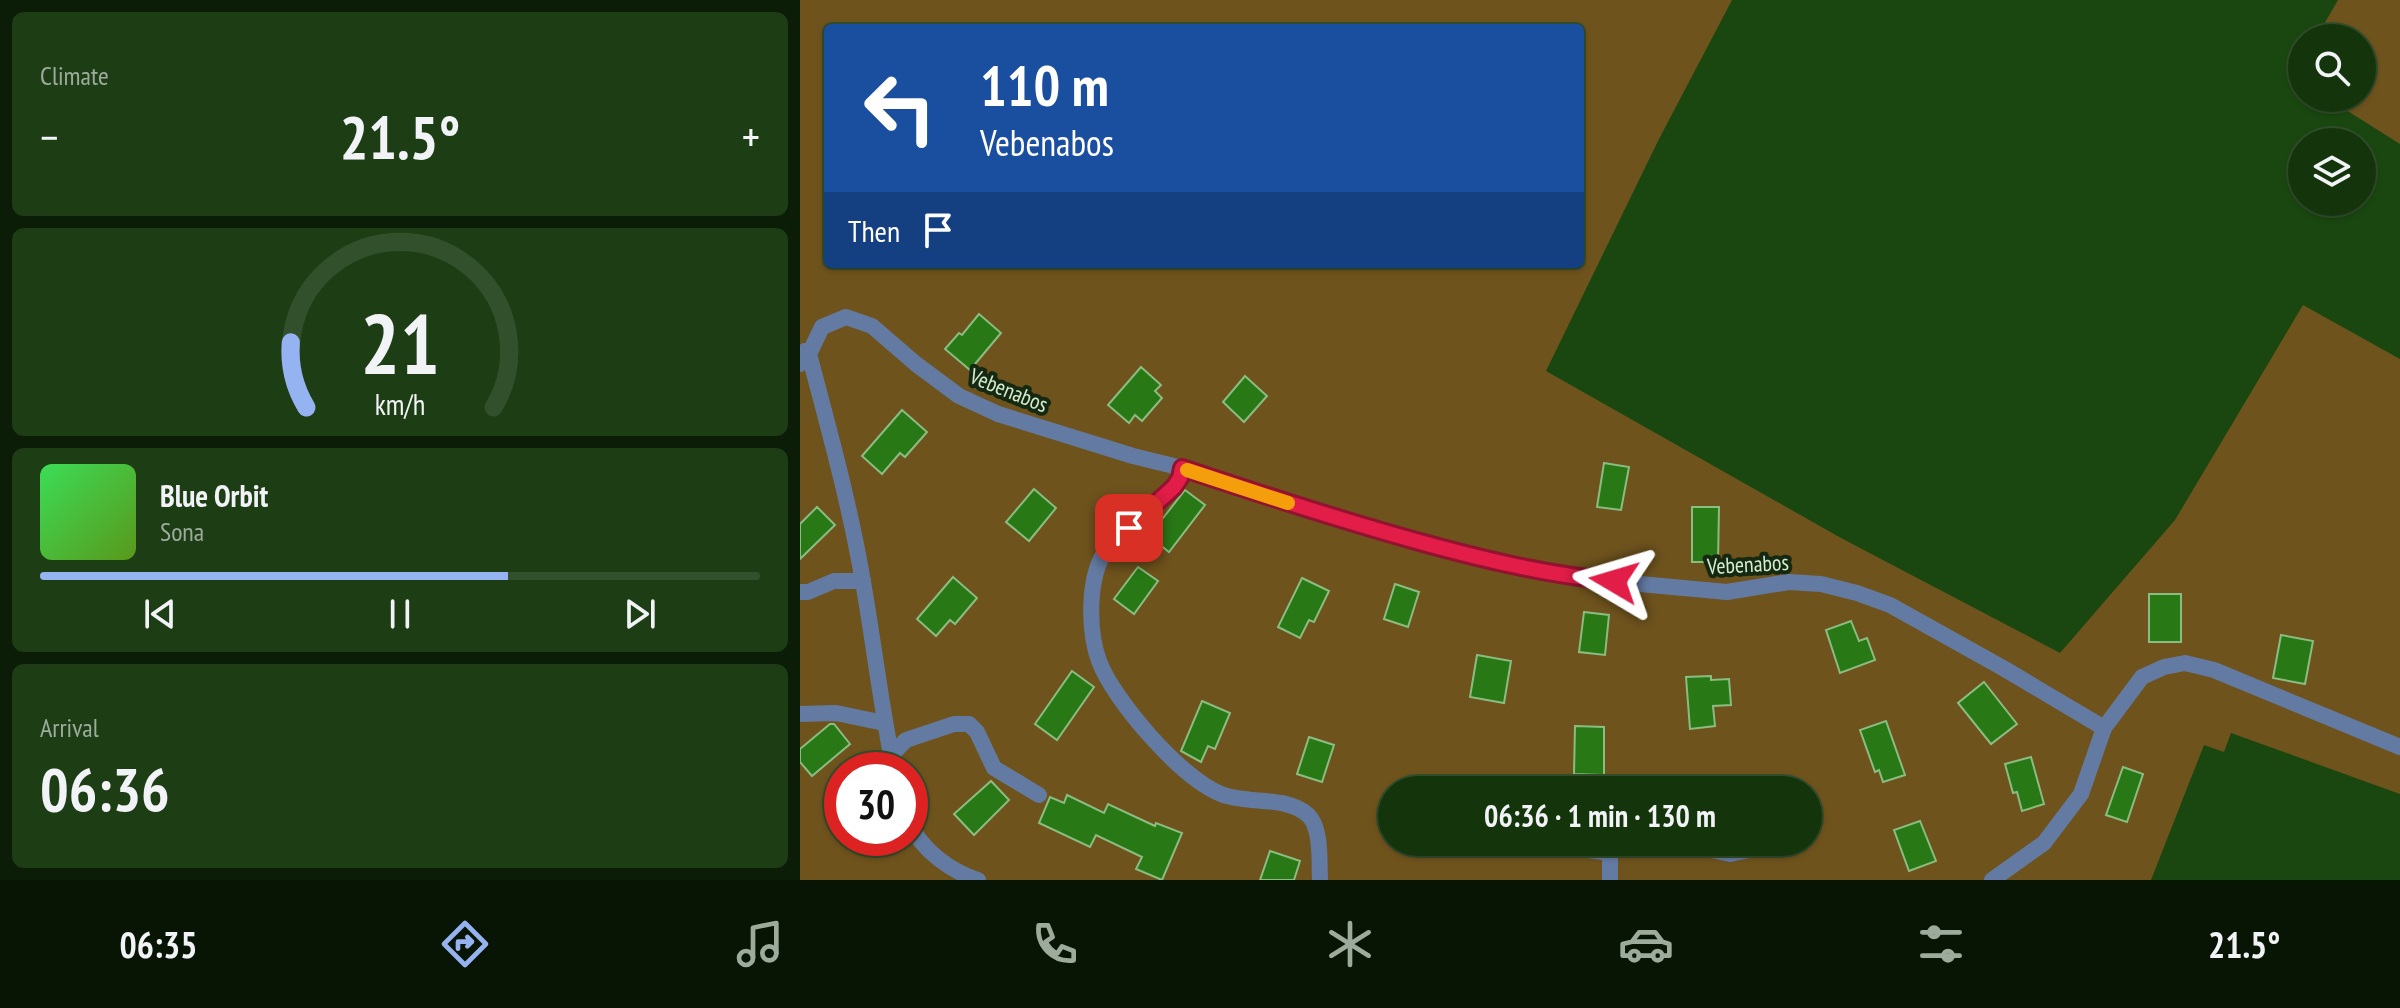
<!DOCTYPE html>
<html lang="en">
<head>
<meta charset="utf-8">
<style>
  body { margin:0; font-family:"PT Sans Narrow",sans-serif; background:#1d3d15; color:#f1f3f6; height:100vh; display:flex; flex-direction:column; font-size:30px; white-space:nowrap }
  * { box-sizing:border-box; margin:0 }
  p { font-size:26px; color:#9dab9d }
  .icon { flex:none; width:44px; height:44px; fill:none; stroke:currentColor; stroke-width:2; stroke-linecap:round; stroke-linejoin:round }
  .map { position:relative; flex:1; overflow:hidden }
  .details { display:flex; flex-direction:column; gap:12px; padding:12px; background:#0b1d07; width:800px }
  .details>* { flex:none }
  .top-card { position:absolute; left:24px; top:24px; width:760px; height:244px; border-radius:8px; box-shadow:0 2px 6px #0004,0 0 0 2px #33502d; background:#1a4fa0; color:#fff; overflow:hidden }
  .tools { position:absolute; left:1488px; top:24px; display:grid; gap:16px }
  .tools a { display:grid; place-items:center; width:88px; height:88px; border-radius:50%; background:#14350c; box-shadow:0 2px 6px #0004,0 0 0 2px #33502d; font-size:40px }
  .speed { position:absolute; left:24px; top:752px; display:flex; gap:16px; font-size:40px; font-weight:700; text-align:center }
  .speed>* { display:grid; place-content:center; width:104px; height:104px; border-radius:50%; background:#14350c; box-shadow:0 2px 6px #0004,0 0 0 2px #33502d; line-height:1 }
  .speed .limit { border:12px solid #d22; background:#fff; color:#111 }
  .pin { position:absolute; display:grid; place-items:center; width:68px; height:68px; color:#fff; margin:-34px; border-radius:16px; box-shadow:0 4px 12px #0006 }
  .me { position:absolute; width:88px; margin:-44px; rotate:277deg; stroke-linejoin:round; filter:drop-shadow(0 0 6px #0008) }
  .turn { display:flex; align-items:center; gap:28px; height:168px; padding:0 24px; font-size:36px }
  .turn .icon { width:104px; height:104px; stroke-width:2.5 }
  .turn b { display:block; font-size:56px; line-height:68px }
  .then { display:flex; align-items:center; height:76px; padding:0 24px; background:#0003; gap:16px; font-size:30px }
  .big { font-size:60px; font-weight:800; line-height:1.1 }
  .details .tile { flex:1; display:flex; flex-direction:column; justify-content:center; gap:12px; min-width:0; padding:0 28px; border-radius:12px; background:#1d3d15 }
  .details .dial { align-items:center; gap:0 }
  .dial svg { height:208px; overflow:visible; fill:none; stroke:#33502d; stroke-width:7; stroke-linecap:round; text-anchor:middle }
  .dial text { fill:#f1f3f6; stroke:none }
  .song { display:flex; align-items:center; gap:24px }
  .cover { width:96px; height:96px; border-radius:12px; background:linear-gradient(135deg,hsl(130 70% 55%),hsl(90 70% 35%)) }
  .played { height:8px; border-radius:4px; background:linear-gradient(90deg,#95b2f1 65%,#33502d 65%) }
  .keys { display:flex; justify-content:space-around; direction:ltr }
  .heat { display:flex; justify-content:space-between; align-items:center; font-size:44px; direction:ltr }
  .trip { position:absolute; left:578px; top:776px; width:444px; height:80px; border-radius:40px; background:#14350c; box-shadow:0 2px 6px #0004,0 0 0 2px #33502d; font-weight:800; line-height:80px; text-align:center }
  .dock { display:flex; height:128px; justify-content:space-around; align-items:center; background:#081505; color:#9dab9d }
  .dock .icon { width:56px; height:56px }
  .dock .current { color:#95b2f1 }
  .dock b { font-size:36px; color:#f1f3f6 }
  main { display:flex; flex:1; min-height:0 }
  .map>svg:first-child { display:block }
  .green { fill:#6f531d; fill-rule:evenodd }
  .building { fill:#287815; stroke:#8bbc81; stroke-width:2 }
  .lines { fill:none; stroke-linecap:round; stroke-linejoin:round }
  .street { stroke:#637ba3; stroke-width:16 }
  .route-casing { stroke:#92132f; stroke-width:20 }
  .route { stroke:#e11d48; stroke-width:14 }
  .slow { stroke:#f59e0b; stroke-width:14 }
  .labels { text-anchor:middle; stroke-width:8; stroke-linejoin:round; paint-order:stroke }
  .street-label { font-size:22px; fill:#d4edcf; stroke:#152811 }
</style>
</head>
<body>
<main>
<section class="details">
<div class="tile"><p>Climate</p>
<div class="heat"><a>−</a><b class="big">21.5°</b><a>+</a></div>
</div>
<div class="tile dial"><svg viewBox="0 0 100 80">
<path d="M14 69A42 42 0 1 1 86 69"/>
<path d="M14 69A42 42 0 0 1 8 44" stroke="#95b2f1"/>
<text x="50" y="56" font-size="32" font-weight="700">21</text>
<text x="50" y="72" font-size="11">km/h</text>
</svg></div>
<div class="tile">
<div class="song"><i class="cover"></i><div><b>Blue Orbit</b><p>Sona</p></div></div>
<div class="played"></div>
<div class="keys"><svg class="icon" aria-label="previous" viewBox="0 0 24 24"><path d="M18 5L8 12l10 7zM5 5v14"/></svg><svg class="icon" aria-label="pause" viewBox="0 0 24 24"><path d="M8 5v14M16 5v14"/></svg><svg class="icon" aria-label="next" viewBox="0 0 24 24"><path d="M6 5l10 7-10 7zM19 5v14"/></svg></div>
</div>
<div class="tile"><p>Arrival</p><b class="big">06:36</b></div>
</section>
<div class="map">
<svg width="1600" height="880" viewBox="0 0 1600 880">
  <rect width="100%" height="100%" fill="#1a4710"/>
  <g class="green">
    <path d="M0 0H932L859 139 746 371 1041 538 1260 653 1375 520 1503 305 1600 359V794L1431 733 1424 752 1404 745 1351 880H0ZM28 28H780V264H28ZM42 770H110V838H42ZM592 790H1008V842H592Z"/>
    <path d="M1538 0H1600V144L1527 98H1562V38H1516Z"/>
  </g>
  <g class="building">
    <path d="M179 314 201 333 170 370 145 349 159 333 162 335Z"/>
    <path d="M341 367 361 385 355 391 362 398 342 421 335 415 329 423 308 405Z"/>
    <path d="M445 376 467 396 444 422 423 402Z"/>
    <path d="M102 410 127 432 105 457 100 453 82 474 62 456Z"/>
    <path d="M804 463 829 467 821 510 797 507Z"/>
    <path d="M234 489 256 508 229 541 206 522Z"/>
    <path d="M385 490 405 505 369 552 349 536Z"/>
    <path d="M17 507 35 525 0 559V524Z"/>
    <path d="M892 507H919L918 562H892Z"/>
    <path d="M338 567 358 581 334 614 314 599Z"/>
    <path d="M153 577 177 598 155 624 150 620 136 636 117 619Z"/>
    <path d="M502 578 529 591 514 622 509 620 500 638 478 627Z"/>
    <path d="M595 584 619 592 608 627 584 619Z"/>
    <rect x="1349" y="594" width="32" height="48"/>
    <path d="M784 612 809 615 805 655 779 652Z"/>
    <path d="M1051 621 1059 641 1067 638 1075 660 1040 673 1026 630Z"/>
    <path d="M1481 635 1513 641 1505 684 1473 678Z"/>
    <path d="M677 655 711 661 704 703 670 697Z"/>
    <path d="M272 671 294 687 257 740 235 724Z"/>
    <path d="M911 676V680L929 679 931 705 913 706 915 726 890 729 886 677Z"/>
    <path d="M1184 682 1217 724 1191 744 1158 703Z"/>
    <path d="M402 701 430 713 415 749 408 746 401 762 381 751Z"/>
    <path d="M1086 721 1105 775 1083 782 1079 770 1075 772 1060 730Z"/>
    <path d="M30 724H34L50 744 12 776 0 762V749Z"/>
    <path d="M775 726 804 727V775L774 774Z"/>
    <path d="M509 737 534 745 522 782 497 774Z"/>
    <path d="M1231 757 1244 804 1222 811 1217 792 1213 793 1205 764Z"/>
    <path d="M1323 767 1343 774 1327 822 1306 815Z"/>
    <path d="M191 781 209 800 174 835 154 814Z"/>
    <path d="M267 795 304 813 308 804 355 826 356 823 382 833 362 880 336 869 342 857 296 835 290 847 239 823 250 797 264 803Z"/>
    <path d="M1120 821 1136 861 1109 871 1094 830Z"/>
    <path d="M470 851 500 861 494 880H460Z"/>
  </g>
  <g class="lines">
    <g class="street">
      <path d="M5 351 9 354C29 430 50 505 63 582 74 644 81 707 94 770"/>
      <path d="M0 364 9 354 22 327 46 317 72 326 116 364 159 396 198 414 333 456 382 468 533 517 679 558 786 579 927 592 989 582 1021 584 1057 593 1090 605 1203 668 1304 728"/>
      <path d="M382 468 380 478 374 487C358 502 341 517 325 532 319 537 312 542 307 549 287 575 288 631 299 661 314 701 381 778 421 794 448 805 486 795 508 815 522 828 519 863 520 880"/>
      <path d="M0 592H8L34 581H63"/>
      <path d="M0 714 36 713 84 723"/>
      <path d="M91 755 106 740 154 724H169L177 732 194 768 239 795"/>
      <path d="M660 782 693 790"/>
      <path d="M110 824C122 850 150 871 178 880"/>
      <path d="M763 842 775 848 810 853 831 842"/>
      <path d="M844 842 885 844 930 854 978 844"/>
      <path d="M810 853V880"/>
      <path d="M1192 880 1244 843 1281 794 1304 728 1342 677 1364 667 1385 663 1414 670 1600 747"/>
    </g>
  </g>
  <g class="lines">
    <defs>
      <path id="route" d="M329 528 374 487 380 478 382 468C460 494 537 519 616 541 681 559 747 575 814 581"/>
    </defs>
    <use href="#route" class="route-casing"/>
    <use href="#route" class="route"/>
    <path class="slow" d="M387 470 488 503"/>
  </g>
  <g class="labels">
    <g class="street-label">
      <text transform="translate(209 390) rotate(22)" y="8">Vebenabos</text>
      <text transform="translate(948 564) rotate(-3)" y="8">Vebenabos</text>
    </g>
  </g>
</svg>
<div class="tools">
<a><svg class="icon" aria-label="search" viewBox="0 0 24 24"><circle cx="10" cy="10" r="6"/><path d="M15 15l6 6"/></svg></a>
<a><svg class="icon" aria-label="layers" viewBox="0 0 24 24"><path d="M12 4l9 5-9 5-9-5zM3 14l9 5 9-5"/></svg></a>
</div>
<div class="speed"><div class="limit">30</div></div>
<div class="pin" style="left:329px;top:528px;background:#d93025"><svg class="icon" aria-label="arrive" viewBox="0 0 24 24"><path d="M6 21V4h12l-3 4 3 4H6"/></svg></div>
<svg class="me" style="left:814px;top:581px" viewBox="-20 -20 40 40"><path d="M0-17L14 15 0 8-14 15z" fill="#e11d48" stroke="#fff" stroke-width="4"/></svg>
<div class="trip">06:36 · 1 min · 130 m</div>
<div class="top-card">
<div class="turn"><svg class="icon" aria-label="left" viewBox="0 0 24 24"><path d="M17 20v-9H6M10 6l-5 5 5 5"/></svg><div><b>110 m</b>Vebenabos</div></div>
<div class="then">Then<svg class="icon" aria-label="arrive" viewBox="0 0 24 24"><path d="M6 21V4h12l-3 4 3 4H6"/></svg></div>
</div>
</div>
</main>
<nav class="dock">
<b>06:35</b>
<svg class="icon current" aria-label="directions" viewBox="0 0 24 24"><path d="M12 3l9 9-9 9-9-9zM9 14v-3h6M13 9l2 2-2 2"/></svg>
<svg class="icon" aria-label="music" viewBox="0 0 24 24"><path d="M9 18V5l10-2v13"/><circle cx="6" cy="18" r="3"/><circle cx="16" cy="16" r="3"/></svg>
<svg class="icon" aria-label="phone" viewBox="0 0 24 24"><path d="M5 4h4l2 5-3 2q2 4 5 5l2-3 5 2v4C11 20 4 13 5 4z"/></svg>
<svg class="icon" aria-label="climate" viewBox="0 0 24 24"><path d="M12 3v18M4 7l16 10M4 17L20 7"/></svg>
<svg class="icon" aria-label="car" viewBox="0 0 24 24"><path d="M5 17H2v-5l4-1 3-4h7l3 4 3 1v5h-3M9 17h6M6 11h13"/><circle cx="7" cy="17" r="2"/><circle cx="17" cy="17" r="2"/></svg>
<svg class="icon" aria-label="filters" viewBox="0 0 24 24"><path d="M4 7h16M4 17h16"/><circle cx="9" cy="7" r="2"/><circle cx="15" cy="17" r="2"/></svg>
<b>21.5°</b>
</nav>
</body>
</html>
